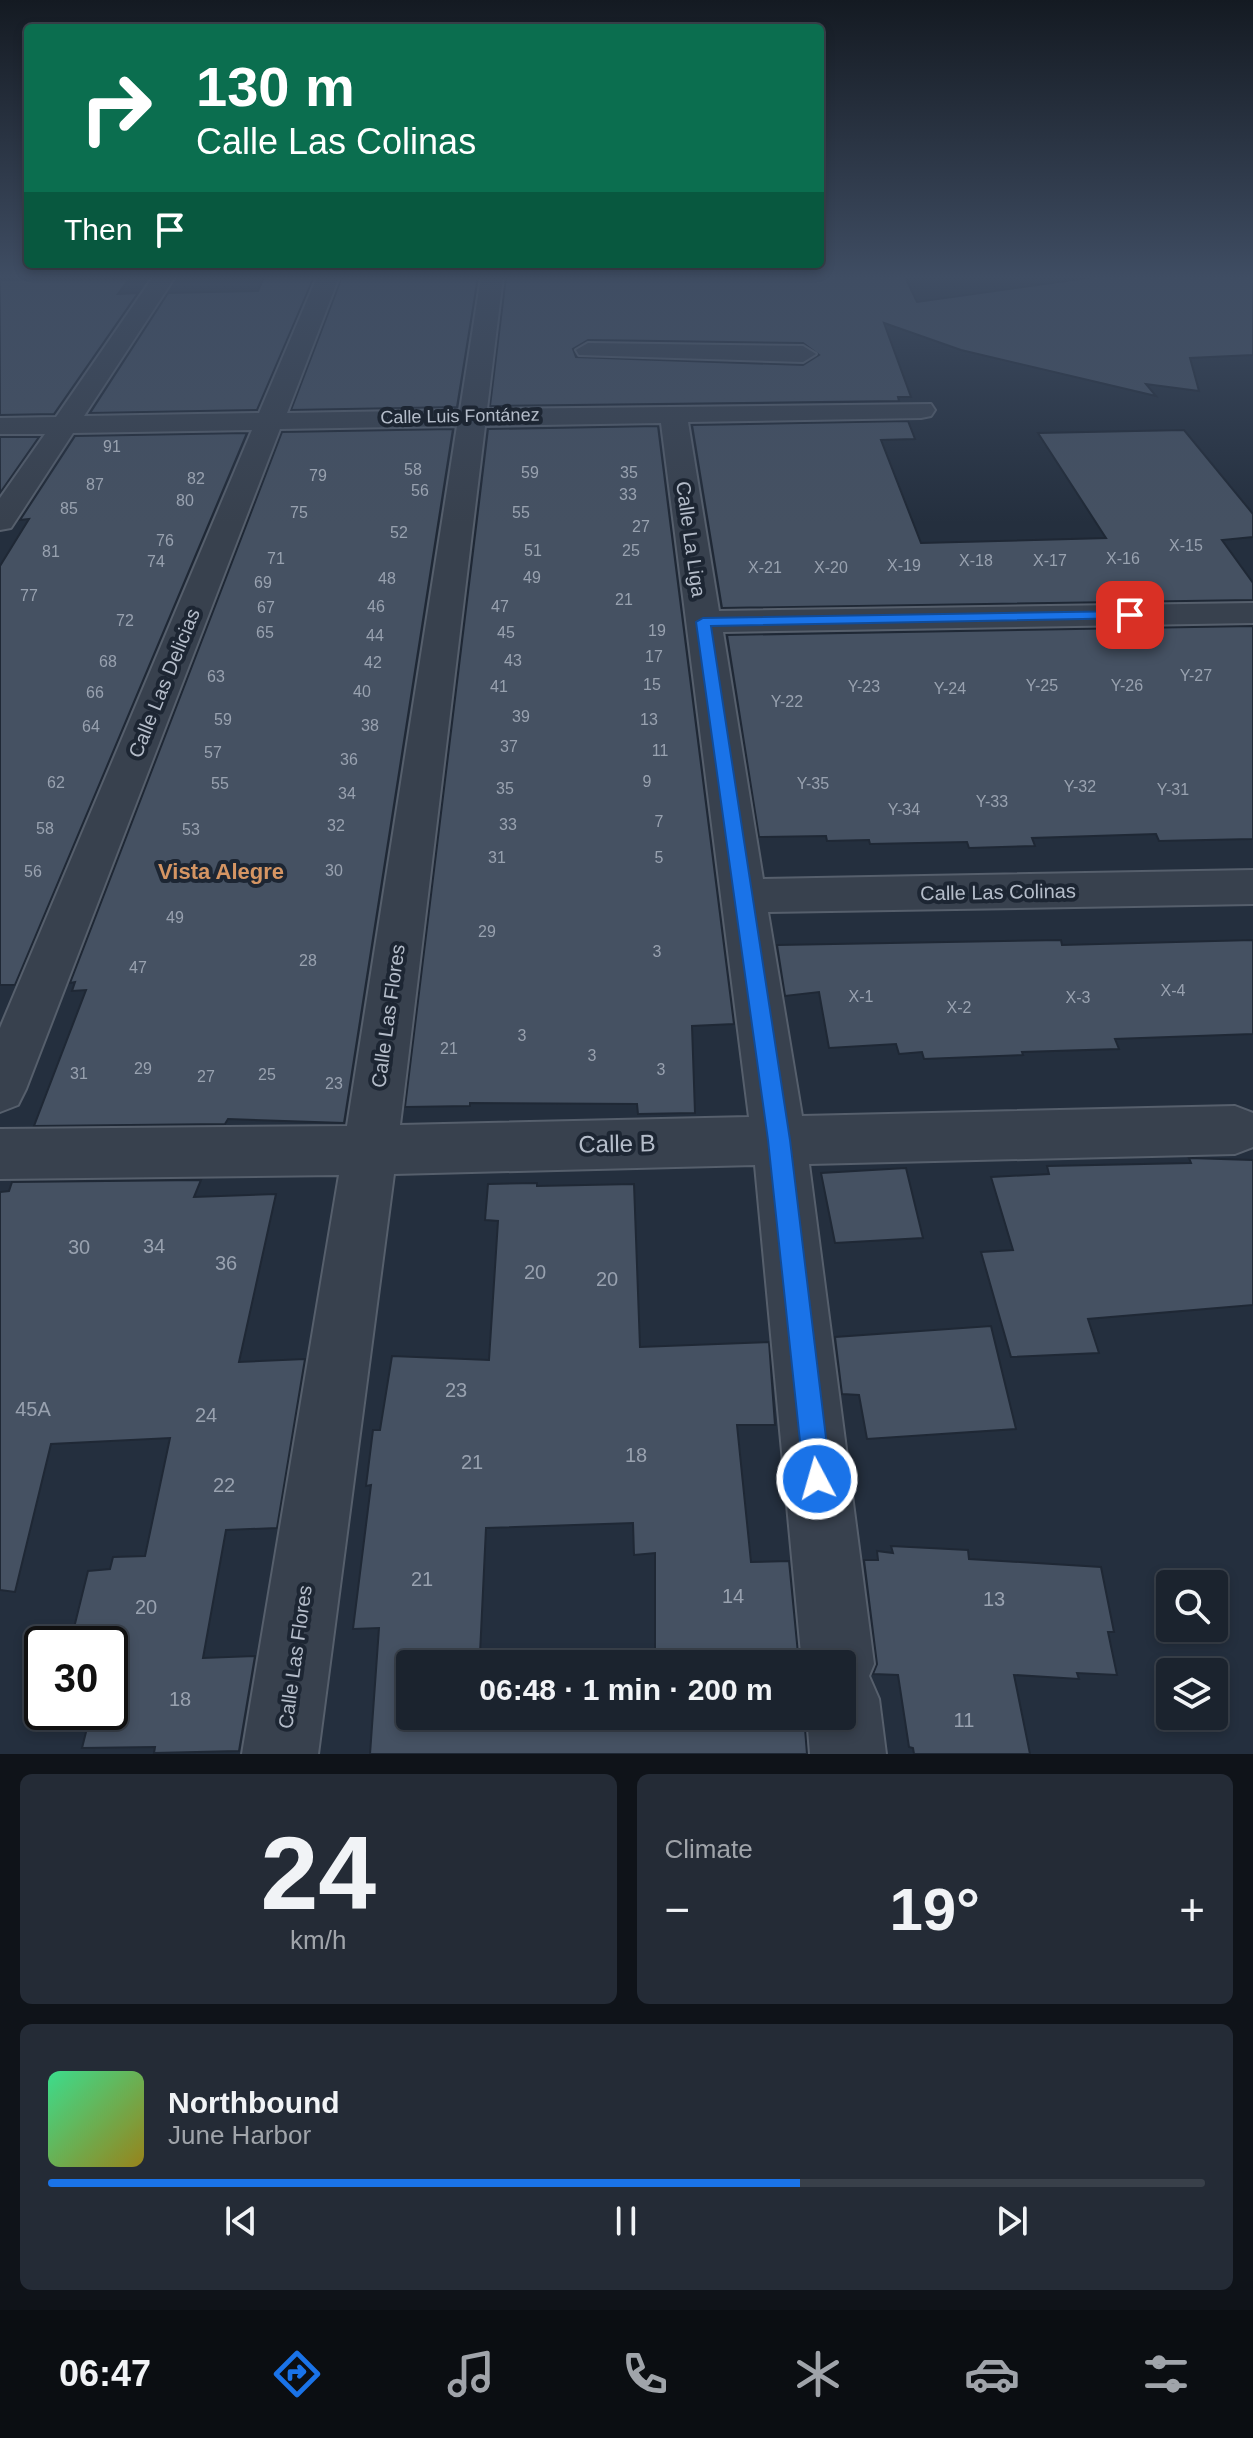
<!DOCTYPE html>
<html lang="en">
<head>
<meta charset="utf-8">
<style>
  body { margin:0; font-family:Arial,sans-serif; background:#242b36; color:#f1f3f6; height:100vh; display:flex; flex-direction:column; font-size:30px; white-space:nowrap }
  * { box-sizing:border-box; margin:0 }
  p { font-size:26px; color:#a0a4aa }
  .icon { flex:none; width:44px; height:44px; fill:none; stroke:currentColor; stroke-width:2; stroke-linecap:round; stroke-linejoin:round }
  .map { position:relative; height:1754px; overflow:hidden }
  .panel { display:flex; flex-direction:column; gap:20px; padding:20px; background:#0f1319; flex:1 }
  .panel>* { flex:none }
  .hud { position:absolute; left:24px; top:24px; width:800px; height:244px; border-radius:8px; box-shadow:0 4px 12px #0003,0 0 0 2px #39404a; background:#0b6e4f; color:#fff; overflow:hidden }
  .fabs { position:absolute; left:1156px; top:1570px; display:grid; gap:16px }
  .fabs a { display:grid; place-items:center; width:72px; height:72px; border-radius:8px; background:#1b232e; box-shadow:0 4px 12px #0003,0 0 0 2px #39404a; font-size:40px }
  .speed { position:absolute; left:24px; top:1626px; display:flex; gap:16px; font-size:40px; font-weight:700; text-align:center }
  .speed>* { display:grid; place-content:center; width:104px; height:104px; border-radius:50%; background:#1b232e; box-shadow:0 4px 12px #0003,0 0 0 2px #39404a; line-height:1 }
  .speed .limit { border:4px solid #111; border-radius:12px; background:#fff; color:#111 }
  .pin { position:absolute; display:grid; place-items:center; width:68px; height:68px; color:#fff; margin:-34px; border-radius:16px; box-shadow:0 4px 12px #0006 }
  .me { position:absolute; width:88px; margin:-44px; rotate:354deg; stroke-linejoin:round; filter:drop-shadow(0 0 6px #0008) }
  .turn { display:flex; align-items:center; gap:28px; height:168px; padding:0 40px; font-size:36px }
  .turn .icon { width:104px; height:104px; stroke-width:2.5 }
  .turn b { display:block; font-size:56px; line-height:68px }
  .then { display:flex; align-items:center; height:76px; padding:0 40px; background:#0003; gap:16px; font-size:30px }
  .big { font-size:60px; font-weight:800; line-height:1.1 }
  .panel .card { flex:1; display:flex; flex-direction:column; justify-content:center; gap:12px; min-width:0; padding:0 28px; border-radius:12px; background:#242b36 }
  .panel .dial { align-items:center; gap:0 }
  .dial b { font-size:104px; line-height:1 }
  .song { display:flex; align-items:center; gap:24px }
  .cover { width:96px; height:96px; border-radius:12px; background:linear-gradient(135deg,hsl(150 70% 55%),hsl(50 70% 35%)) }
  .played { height:8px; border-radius:4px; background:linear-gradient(90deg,#1a73e8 65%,#39404a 65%) }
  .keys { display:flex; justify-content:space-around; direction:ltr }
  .heat { display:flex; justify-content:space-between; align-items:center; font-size:44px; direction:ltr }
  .panel .tiles { flex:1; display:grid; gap:20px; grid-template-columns:1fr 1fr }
  .card:last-child { grid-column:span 2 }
  .trip { position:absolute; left:396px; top:1650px; width:460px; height:80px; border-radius:8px; background:#1b232e; box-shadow:0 4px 12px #0003,0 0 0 2px #39404a; font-weight:800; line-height:80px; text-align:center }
  .dock { display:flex; height:128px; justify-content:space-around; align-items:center; background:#0b0e12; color:#a0a4aa }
  .dock .icon { width:56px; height:56px }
  .dock .selected { color:#1a73e8 }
  .dock b { font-size:36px; color:#f1f3f6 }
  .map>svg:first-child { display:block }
  .building { fill:#455162; stroke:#1f2835; stroke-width:2; fill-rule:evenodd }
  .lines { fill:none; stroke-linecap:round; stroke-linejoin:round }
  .street-casing { stroke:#565f6c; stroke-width:4 }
  .street { fill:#38414e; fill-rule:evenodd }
  .route { fill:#1a73e8; stroke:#114b97; stroke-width:2 }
  .labels { text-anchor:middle; stroke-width:8; stroke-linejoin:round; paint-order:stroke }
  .number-label { font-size:16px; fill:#98a1af }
  .far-street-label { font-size:18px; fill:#b4bcc9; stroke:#1d2633 }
  .street-label { font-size:20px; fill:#b4bcc9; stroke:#1d2633 }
  .near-number-label { font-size:20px; fill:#98a1af }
  .neighbourhood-label { font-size:22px; font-weight:bold; fill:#d59563; stroke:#1d2633 }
  .near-street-label { font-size:24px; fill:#b4bcc9; stroke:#1d2633 }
</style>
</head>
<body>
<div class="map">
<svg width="1253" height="1754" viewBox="0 0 1253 1754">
  <rect width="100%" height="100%" fill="#242f3e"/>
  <g class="building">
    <path d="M264 277H314L257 410 90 413 168 293 258 291Z"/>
    <path d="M342 277H478L457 407 291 410Z"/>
    <path d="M506 277H905L917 302 1094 277H1253V355L1190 358 1199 391 1146 384 1156 396 961 350 884 323 911 397H898L899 401 490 406ZM588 340 803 343 819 355 803 365 576 357 573 349Z"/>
    <path d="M129 279 118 294 138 293 54 414 0 415V280Z"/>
    <path d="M908 421 915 439 881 440 921 543 1106 538 1038 433 1184 430 1253 514V537L1222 540 1253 583V600L722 608 692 425Z"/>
    <path d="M658 426 734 1024 692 1026 695 1113 638 1114 637 1104 470 1103V1106L405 1107 488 429Z"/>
    <path d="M453 429 344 1123 228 1119 225 1124 34 1126 86 990 72 991 75 982 70 983 282 432Z"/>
    <path d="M247 433 15 985H0V566L29 519 20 520 75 436Z"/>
    <path d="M0 437H39L0 493Z"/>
    <path d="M1253 626V839L1159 841 1156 834 1032 838 1035 846 969 848 967 842 870 844 869 840 827 841 826 836 759 837 727 635Z"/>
    <path d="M1061 940 1062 945 1253 940V1034L1115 1039 1119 1049 1022 1052 1023 1055 924 1059 922 1052 899 1054 896 1044 829 1048 819 992 785 996 777 945Z"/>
    <path d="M1189 1158 1253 1160V1305L1088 1319 1099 1353 1011 1357 981 1252 1013 1250 991 1177 1049 1174 1047 1166 1191 1163Z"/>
    <path d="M906 1168 923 1238 835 1243 821 1173Z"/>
    <path d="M201 1180 194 1197 276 1194 239 1362 305 1359 277 1528 226 1530 203 1658 255 1656 239 1751 154 1753 155 1747 82 1748 91 1712H110V1644H70L88 1571 110 1569 113 1557 145 1556 170 1438 51 1444 15 1592 0 1590V1192L9 1191 12 1182Z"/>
    <path d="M537 1183V1186L634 1184 640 1347 769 1342 775 1425H737L751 1562 789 1561 799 1664H655V1553L634 1555 633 1523 486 1528 480 1654 539 1651V1664H410V1716H804L807 1754H370L379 1628 353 1629 371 1485 366 1486 373 1430H380L392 1356 489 1360 498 1221 485 1220 488 1184Z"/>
    <path d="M991 1326 1016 1429 867 1439 859 1395 842 1394 835 1337Z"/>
    <path d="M891 1546 968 1550 969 1559 1101 1567 1114 1632H1108L1117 1675 1077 1673 1079 1679 1014 1675 1030 1754H914L913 1748 909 1747 898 1675 873 1674 877 1664 864 1560H878L877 1551 893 1553Z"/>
  </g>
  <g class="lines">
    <defs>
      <g id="street">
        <path d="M153 277H175L84 416 259 413 317 277H339L287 413 460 410 481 277H503L487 409 931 404 935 410 931 416 921 418 688 422 719 611 1253 603V623L723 632 763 879 1253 870V904L768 912 802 1116 1235 1106 1253 1113V1147L1235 1154 809 1164 874 1664 869 1676 879 1699 886 1754H810L807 1716H842V1664H802L755 1165 394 1174 318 1754H242L339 1175 0 1179V1129L347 1126 457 426 280 429 26 1089 18 1105 0 1112V1028L252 430 73 433 11 528 0 530V498L45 434H0V418L56 417ZM661 423 749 1117 400 1125 485 426Z"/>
        <path d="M588 343 803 346 816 354 803 362 579 355 576 350Z"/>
      </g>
    </defs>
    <use href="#street" class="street-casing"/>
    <use href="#street" class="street"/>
  </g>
  <linearGradient id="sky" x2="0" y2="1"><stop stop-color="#141a22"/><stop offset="0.53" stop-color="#3f4d63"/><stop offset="1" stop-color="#3f4d63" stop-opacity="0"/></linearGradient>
  <rect width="1253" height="523" fill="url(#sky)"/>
  <path class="route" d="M1130 611 1135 612V618L711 626 790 1140 831 1479 827 1489 817 1493 808 1489 804 1479 768 1140 696 622 703 618Z"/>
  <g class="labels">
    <g class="number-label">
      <text x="112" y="452">91</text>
      <text x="413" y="475">58</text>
      <text x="530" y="478">59</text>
      <text x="629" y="478">35</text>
      <text x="318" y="481">79</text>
      <text x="196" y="484">82</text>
      <text x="95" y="490">87</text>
      <text x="420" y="496">56</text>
      <text x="628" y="500">33</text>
      <text x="185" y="506">80</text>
      <text x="69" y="514">85</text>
      <text x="299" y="518">75</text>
      <text x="521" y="518">55</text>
      <text x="641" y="532">27</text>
      <text x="399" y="538">52</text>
      <text x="165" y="546">76</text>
      <text x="1186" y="551">X-15</text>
      <text x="533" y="556">51</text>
      <text x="631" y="556">25</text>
      <text x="51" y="557">81</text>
      <text x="276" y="564">71</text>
      <text x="1123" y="564">X-16</text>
      <text x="976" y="566">X-18</text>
      <text x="1050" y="566">X-17</text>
      <text x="156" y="567">74</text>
      <text x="904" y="571">X-19</text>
      <text x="765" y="573">X-21</text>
      <text x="831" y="573">X-20</text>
      <text x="532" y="583">49</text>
      <text x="387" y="584">48</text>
      <text x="263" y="588">69</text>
      <text x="29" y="601">77</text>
      <text x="624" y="605">21</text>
      <text x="376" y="612">46</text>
      <text x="500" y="612">47</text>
      <text x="266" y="613">67</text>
      <text x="125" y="626">72</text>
      <text x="657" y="636">19</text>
      <text x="265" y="638">65</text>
      <text x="506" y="638">45</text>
      <text x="375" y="641">44</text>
      <text x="654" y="662">17</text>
      <text x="513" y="666">43</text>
      <text x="108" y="667">68</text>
      <text x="373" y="668">42</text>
      <text x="1196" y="681">Y-27</text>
      <text x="216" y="682">63</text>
      <text x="652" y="690">15</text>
      <text x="1042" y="691">Y-25</text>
      <text x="1127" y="691">Y-26</text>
      <text x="499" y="692">41</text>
      <text x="864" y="692">Y-23</text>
      <text x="950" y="694">Y-24</text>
      <text x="362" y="697">40</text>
      <text x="95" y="698">66</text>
      <text x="787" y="707">Y-22</text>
      <text x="521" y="722">39</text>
      <text x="223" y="725">59</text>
      <text x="649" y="725">13</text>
      <text x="370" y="731">38</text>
      <text x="91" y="732">64</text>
      <text x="509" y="752">37</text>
      <text x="660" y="756">11</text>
      <text x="213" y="758">57</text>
      <text x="349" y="765">36</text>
      <text x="647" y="787">9</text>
      <text x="56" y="788">62</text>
      <text x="220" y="789">55</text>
      <text x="813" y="789">Y-35</text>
      <text x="1080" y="792">Y-32</text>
      <text x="505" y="794">35</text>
      <text x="1173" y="795">Y-31</text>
      <text x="347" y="799">34</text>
      <text x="992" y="807">Y-33</text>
      <text x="904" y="815">Y-34</text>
      <text x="659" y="827">7</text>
      <text x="508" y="830">33</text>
      <text x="336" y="831">32</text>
      <text x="45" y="834">58</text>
      <text x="191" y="835">53</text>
      <text x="497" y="863">31</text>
      <text x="659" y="863">5</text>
      <text x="334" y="876">30</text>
      <text x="33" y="877">56</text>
      <text x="175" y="923">49</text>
      <text x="487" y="937">29</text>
      <text x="657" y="957">3</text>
      <text x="308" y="966">28</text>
      <text x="138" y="973">47</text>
      <text x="1173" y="996">X-4</text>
      <text x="861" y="1002">X-1</text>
      <text x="1078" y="1003">X-3</text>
      <text x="959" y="1013">X-2</text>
      <text x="522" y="1041">3</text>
      <text x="449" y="1054">21</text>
      <text x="592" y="1061">3</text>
      <text x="143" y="1074">29</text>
      <text x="661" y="1075">3</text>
      <text x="79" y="1079">31</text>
      <text x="267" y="1080">25</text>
      <text x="206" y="1082">27</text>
      <text x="334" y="1089">23</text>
    </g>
    <g class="far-street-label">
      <text transform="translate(460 416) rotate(-1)" y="6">Calle Luis Fontánez</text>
    </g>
    <g class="street-label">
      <text transform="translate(691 539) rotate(82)" y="7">Calle La Liga</text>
      <text transform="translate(164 683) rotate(-68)" y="7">Calle Las Delicias</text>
      <text transform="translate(998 892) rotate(-1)" y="7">Calle Las Colinas</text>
      <text transform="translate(388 1016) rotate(-82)" y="7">Calle Las Flores</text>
      <text transform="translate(295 1657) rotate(-82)" y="7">Calle Las Flores</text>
    </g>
    <g class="near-number-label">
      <text x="154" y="1253">34</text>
      <text x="79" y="1254">30</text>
      <text x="226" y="1270">36</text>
      <text x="535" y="1279">20</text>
      <text x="607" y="1286">20</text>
      <text x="456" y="1397">23</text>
      <text x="33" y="1416">45A</text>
      <text x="206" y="1422">24</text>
      <text x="636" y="1462">18</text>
      <text x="472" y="1469">21</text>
      <text x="224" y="1492">22</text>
      <text x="422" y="1586">21</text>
      <text x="733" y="1603">14</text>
      <text x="994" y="1606">13</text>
      <text x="146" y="1614">20</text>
      <text x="180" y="1706">18</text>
      <text x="964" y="1727">11</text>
    </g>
    <g class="neighbourhood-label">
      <text x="221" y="879">Vista Alegre</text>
    </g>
    <g class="near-street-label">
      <text transform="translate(617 1144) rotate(-1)" y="8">Calle B</text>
    </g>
  </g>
</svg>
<div class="fabs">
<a><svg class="icon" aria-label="search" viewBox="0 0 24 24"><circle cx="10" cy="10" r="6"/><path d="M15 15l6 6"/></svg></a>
<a><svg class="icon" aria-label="layers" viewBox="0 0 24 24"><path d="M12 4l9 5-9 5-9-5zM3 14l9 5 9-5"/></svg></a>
</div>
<div class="speed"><div class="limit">30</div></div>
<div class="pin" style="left:1130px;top:615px;background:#d93025"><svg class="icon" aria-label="arrive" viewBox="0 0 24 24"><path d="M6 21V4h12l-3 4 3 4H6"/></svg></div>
<svg class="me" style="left:817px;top:1479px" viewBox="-20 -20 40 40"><circle r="17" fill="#1a73e8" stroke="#fff" stroke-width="3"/><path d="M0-11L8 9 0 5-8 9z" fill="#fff"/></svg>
<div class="trip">06:48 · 1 min · 200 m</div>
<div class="hud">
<div class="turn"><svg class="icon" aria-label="right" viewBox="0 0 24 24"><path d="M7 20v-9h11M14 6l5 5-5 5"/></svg><div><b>130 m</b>Calle Las Colinas</div></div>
<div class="then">Then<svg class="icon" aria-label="arrive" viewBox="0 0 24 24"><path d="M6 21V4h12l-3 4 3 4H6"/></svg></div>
</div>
</div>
<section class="panel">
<div class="tiles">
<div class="card dial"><b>24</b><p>km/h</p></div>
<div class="card"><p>Climate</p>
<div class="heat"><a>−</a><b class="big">19°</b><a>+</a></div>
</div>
<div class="card">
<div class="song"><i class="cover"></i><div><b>Northbound</b><p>June Harbor</p></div></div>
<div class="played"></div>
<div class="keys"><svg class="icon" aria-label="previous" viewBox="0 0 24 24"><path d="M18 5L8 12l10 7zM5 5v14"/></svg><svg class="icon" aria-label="pause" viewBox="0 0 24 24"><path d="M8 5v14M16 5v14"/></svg><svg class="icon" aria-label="next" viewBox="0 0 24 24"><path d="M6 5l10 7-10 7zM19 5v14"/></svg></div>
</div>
</div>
</section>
<nav class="dock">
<b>06:47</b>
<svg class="icon selected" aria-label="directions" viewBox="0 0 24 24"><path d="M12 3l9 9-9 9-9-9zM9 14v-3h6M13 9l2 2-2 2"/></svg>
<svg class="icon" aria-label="music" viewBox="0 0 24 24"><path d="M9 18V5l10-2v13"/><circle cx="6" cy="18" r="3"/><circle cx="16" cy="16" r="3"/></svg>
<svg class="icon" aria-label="phone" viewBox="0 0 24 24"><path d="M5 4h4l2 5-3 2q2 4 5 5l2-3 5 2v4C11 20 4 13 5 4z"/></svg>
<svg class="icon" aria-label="climate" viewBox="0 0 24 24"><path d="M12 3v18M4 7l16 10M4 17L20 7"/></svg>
<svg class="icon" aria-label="car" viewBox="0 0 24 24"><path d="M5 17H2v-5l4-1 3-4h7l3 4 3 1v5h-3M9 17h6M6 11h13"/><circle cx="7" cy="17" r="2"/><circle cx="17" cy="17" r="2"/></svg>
<svg class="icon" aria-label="filters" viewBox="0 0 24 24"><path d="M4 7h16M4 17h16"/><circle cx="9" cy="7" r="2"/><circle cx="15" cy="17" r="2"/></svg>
</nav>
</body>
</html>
